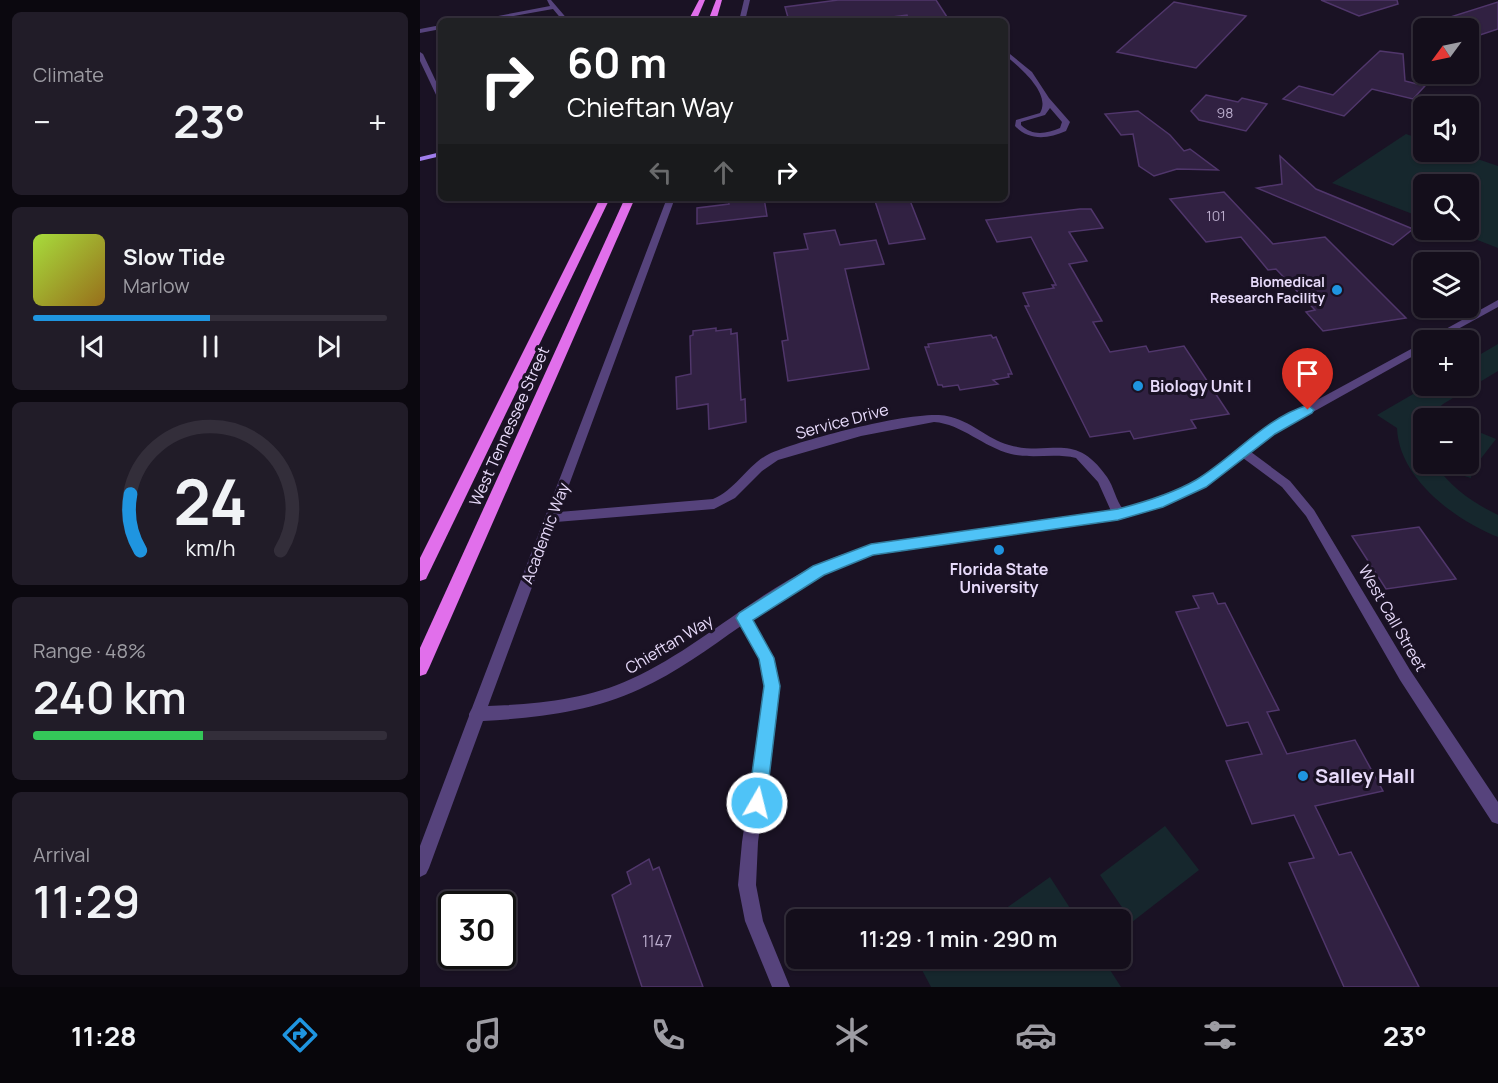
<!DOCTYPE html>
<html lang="en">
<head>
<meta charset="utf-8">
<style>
  body { margin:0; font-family:Manrope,sans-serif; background:#211c28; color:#f1f3f6; height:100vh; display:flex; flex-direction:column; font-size:22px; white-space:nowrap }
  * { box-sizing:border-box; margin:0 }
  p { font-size:20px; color:#9d9ca3 }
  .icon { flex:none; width:33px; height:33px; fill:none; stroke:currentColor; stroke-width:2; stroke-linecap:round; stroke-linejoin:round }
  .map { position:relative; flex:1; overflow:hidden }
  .details { display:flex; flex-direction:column; gap:12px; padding:12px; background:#0b080f; width:420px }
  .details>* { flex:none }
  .banner { position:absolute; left:18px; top:18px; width:570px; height:183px; border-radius:9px; box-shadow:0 2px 4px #0004,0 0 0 2px #332e3a; background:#202124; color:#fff; overflow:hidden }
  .needle { width:39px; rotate:237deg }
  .tools { position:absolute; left:993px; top:18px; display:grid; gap:12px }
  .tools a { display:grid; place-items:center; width:66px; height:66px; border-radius:9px; background:#140e1b; box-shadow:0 2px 4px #0004,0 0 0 2px #332e3a; font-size:30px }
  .speed { position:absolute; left:18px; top:891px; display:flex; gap:12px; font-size:30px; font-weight:700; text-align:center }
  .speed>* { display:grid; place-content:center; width:78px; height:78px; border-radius:50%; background:#140e1b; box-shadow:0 2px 4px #0004,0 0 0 2px #332e3a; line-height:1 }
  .speed .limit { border:3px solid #111; border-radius:9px; background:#fff; color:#111 }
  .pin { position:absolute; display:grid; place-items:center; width:51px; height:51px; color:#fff; margin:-62px -26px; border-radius:50% 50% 50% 0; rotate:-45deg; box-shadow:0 0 6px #0007 }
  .pin .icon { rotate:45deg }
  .me { position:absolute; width:66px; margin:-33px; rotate:8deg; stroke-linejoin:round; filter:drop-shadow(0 0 4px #0008) }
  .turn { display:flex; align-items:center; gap:21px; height:126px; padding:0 30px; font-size:27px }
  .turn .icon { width:78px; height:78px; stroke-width:2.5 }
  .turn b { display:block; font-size:42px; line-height:51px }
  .lanes { display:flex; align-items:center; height:57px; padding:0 30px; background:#0003; justify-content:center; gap:30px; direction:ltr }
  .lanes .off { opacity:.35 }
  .big { font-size:45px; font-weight:600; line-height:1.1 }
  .details .card { flex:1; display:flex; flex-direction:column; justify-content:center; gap:9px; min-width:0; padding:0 21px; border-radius:9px; background:#211c28 }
  .details .dial { align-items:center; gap:0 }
  .dial svg { height:156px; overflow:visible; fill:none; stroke:#332e3a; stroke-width:7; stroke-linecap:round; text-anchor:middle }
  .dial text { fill:#f1f3f6; stroke:none }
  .song { display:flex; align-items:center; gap:18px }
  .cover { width:72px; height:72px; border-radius:9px; background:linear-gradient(135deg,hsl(80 70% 55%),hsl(40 70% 35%)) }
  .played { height:6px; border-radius:3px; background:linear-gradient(90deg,#1f95e0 50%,#332e3a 50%) }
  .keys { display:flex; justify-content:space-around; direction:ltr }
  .heat { display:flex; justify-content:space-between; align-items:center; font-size:33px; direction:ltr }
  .charge { height:9px; border-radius:4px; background:linear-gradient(90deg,#34c759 48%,#332e3a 0) }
  .trip { position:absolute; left:366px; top:909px; width:345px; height:60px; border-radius:9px; background:#140e1b; box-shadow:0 2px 4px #0004,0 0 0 2px #332e3a; font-weight:600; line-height:60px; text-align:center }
  .tab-bar { display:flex; height:96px; justify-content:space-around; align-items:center; background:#08060b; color:#9d9ca3 }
  .tab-bar .icon { width:42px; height:42px }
  .tab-bar .on { color:#1f95e0 }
  .tab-bar b { font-size:27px; color:#f1f3f6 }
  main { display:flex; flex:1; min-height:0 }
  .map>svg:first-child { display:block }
  .green { fill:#16272d }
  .building { fill:#312142; stroke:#50366b; stroke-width:1.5 }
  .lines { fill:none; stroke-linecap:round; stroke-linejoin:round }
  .street { fill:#56437c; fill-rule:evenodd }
  .secondary { fill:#a17ded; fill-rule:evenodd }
  .primary { fill:#e16feb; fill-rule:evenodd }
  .route { fill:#4fc3f7; stroke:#337fa1; stroke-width:1.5 }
  .poi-dot { fill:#1f95e0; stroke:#1a1224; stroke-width:2 }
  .labels { text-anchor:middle; stroke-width:6; stroke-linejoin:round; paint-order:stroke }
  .number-label { font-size:14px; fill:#baaccc }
  .far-poi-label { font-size:14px; font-weight:bold; fill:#e7dafa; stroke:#1a1224; text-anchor:end }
  .poi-label { font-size:16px; font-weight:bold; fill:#e7dafa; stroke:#1a1224; text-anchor:start }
  .street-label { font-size:16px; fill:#e7dafa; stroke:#1a1224 }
  .near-number-label { font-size:16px; fill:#baaccc }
  .near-poi-label { font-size:20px; font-weight:bold; fill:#e7dafa; stroke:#1a1224; text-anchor:start }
</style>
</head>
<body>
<main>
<section class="details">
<div class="card"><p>Climate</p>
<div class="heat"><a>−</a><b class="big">23°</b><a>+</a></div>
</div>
<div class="card">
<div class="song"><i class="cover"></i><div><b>Slow Tide</b><p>Marlow</p></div></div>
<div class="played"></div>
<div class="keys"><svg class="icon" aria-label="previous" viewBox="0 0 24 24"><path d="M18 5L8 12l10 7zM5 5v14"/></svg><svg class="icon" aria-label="pause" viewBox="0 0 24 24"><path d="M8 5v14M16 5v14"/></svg><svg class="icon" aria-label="next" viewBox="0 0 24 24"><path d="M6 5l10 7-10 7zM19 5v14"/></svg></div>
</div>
<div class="card dial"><svg viewBox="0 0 100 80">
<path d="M14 69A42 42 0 1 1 86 69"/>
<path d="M14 69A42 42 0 0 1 9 40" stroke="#1f95e0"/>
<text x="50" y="56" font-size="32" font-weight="700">24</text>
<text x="50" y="72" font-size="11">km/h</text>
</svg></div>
<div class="card"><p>Range · 48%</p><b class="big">240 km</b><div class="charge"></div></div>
<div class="card"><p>Arrival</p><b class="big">11:29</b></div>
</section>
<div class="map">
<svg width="1078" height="987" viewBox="0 0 1078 987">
  <rect width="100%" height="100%" fill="#1a1224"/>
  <g class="green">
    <path d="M986 134 1003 140 1004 152H1037L1078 166V248L1032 230H1048V184H1004L1003 218 912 183Z"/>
    <path d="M1078 344V371L1023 404 1008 418H1004V464H1015C1030 487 1053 503 1078 515V537C1035 520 979 479 977 428L957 415 1007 386H1048L1049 361Z"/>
    <path d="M1049 428 1076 439 1052 470 1051 478 1041 475 1040 464H1048Z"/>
    <path d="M745 826 779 870 712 922 680 875Z"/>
    <path d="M630 877 657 919H571Z"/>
    <path d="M518 958 683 959 701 987H511L502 970Z"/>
  </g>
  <g class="building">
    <path d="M418 0H516L527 17 502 21H489L487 15 441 21H369L365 7Z"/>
    <path d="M901 0H977L978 4 939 16Z"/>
    <path d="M754 2 826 16 776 68 697 52Z"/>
    <path d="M1078 2V29L1048 39V28H1005V25Z"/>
    <path d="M960 51 983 54 985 81 1005 86 993 99 952 89 924 116 863 99 879 86 913 95Z"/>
    <path d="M786 95 818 102 822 98 847 104 826 131 779 120 771 111Z"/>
    <path d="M718 111 750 135 764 151 770 149 798 170 757 169 734 176 719 166 713 134 701 135 685 114Z"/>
    <path d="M860 156 896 189 993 229 973 245 837 188 862 184Z"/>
    <path d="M804 192 853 244 905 237 986 318 903 331 886 312 895 310 856 269 848 270 821 237 786 242 750 199Z"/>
    <path d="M308 198H344L347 216 277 224V208L309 204Z"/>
    <path d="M454 198H489L505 239 469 244Z"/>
    <path d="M660 209H671L683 228 649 232 667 261 649 264 682 321 673 322 690 352 726 346 729 352 764 346 809 414 771 420 776 428 714 439 710 431 670 437 605 306H609L603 293 634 288 632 285H636L611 237 577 242 566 220Z"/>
    <path d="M415 230 420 245 456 240 464 264 425 269 449 369 368 381 362 341 368 340 354 253 388 249 384 234Z"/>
    <path d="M296 328V331L311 329V334L317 333 321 400 325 399 326 422 289 429 288 404 257 409 256 377 271 374 270 336 273 335V331Z"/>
    <path d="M571 335 573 338 576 337 592 374H588L589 377 573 380 578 384 540 390 538 385 523 387 522 385H518L505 347H509L508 344Z"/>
    <path d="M999 527 1036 579 966 589 932 536Z"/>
    <path d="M793 593 798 604 805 603 859 710 847 712 867 754 935 740 963 791 895 806 919 855 931 852 999 987H924L869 863 894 858 874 815 832 824 806 761 842 754 828 722 807 726 756 612 779 608 773 596Z"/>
    <path d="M229 859 233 870 239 867 283 987H222L192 895 211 884 207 872Z"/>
  </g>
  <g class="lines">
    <g class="street">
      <path d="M127 0H131L149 21H143L133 9 65 21H52L130 6Z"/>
      <path d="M324 0H330L325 21H319Z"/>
      <path d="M21 25V29L0 33V29Z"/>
      <path d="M585 50 612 72 629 98 650 122 646 131C628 139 609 141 595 126L596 120 620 113C632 93 598 66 585 55ZM630 108 642 122 640 128C626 134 612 136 601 125V122L625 115Z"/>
      <path d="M0 52 3 54 21 92V101L18 99 0 61Z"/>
      <path d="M247 198H255L139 512 293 499C316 490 327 465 349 454 379 440 497 409 527 416 550 420 567 439 589 445 632 457 654 430 687 477 694 487 696 501 703 509L744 497 785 475 851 425 1004 342V350L859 431 831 452 870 481 894 510 990 670 1078 802V824L1072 822 980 680 886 516 862 487 823 458 793 481 752 503 703 519 466 552C415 565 375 588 331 618L353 658 359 686 338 842 336 885 343 921 370 987H352L325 921 318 885 322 842 345 686 339 659 321 626C289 648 256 673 220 689 170 712 117 718 63 721L9 868 6 874 0 877V846L49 716V714L52 708ZM514 422C542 424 563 447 591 454 612 459 635 453 656 458L678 482 691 511 466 542C442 548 419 554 397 565 331 596 277 649 211 679 166 700 116 704 68 706L136 522 294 509 315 498 342 471 358 460 441 436Z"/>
      <path d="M1078 300V307L1018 340H1006Z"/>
    </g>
    <path class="secondary" d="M21 152V156L0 161V157Z"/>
    <g class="primary">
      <path d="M279 0H285L276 21H268Z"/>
      <path d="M296 0H302L296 21H288Z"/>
      <path d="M180 198H190L6 579 0 581V558Z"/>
      <path d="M205 198H215L9 668 6 674 0 676V648Z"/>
    </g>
  </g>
  <path class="route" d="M888 405 894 410 892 413 855 434 786 487 743 507 698 520 453 555 404 575 333 620 354 658 360 686 346 803 343 809 337 812 330 809 328 803 344 686 339 659 316 618 319 613 393 566 451 544 698 509C725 502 752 494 776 480 814 457 845 418 888 405Z"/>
  <g class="poi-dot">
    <circle cx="917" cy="290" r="6"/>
    <circle cx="718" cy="386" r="6"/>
    <circle cx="579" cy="550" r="6"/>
    <circle cx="883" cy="776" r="6"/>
  </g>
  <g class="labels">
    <g class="number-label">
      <text x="805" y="118">98</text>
      <text x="796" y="221">101</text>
    </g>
    <g class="far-poi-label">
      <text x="905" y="287">Biomedical<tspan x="905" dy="16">Research Facility</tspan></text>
    </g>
    <g class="poi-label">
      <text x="730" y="392">Biology Unit I</text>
      <text x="579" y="575" text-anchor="middle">Florida State<tspan x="579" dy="18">University</tspan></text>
    </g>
    <g class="street-label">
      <text transform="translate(422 421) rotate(-15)" y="6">Service Drive</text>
      <text transform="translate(89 426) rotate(-66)" y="6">West Tennessee Street</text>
      <text transform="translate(125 533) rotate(-69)" y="6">Academic Way</text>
      <text transform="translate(973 618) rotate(60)" y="6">West Call Street</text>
      <text transform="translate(249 644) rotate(-31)" y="6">Chieftan Way</text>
    </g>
    <g class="near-number-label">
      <text x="237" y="947">1147</text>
    </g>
    <g class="near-poi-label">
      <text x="895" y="783">Salley Hall</text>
    </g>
  </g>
</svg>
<div class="tools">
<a><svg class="needle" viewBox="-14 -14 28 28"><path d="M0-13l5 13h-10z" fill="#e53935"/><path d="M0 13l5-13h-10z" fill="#9d9ca3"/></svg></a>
<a><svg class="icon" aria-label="sound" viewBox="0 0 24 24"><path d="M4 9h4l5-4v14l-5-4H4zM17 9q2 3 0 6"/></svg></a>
<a><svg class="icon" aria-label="search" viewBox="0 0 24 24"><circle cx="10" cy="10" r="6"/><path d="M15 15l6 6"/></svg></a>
<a><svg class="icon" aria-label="layers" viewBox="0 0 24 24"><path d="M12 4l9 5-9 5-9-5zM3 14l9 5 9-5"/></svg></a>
<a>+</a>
<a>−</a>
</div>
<div class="speed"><div class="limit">30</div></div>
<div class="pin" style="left:888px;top:410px;background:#d93025"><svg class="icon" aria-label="arrive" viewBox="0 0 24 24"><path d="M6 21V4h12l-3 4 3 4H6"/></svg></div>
<svg class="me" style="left:337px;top:803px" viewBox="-20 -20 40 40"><circle r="17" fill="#4fc3f7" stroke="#fff" stroke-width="3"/><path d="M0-11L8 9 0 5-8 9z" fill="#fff"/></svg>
<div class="trip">11:29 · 1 min · 290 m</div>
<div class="banner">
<div class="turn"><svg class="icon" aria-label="right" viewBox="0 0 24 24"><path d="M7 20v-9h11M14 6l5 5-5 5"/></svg><div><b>60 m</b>Chieftan Way</div></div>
<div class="lanes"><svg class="icon off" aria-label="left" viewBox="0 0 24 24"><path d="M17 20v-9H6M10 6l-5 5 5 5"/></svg><svg class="icon off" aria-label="ahead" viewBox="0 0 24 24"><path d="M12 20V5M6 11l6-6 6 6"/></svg><svg class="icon" aria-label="right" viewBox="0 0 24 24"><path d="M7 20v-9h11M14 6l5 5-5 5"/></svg></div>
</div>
</div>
</main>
<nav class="tab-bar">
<b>11:28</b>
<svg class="icon on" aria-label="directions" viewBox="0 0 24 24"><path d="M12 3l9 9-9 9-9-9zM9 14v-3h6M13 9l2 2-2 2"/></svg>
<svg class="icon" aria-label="music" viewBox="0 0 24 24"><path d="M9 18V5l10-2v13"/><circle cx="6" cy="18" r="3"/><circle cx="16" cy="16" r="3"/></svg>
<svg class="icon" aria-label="phone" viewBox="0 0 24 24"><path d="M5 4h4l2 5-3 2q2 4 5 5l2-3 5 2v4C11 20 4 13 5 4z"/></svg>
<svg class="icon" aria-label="climate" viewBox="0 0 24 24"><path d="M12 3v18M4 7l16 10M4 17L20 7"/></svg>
<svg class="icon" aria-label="car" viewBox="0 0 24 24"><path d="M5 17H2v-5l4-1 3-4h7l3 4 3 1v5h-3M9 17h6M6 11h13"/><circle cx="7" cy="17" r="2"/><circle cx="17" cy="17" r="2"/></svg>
<svg class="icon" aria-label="filters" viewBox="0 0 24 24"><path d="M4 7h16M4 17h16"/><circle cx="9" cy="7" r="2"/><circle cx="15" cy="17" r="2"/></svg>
<b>23°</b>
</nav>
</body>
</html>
